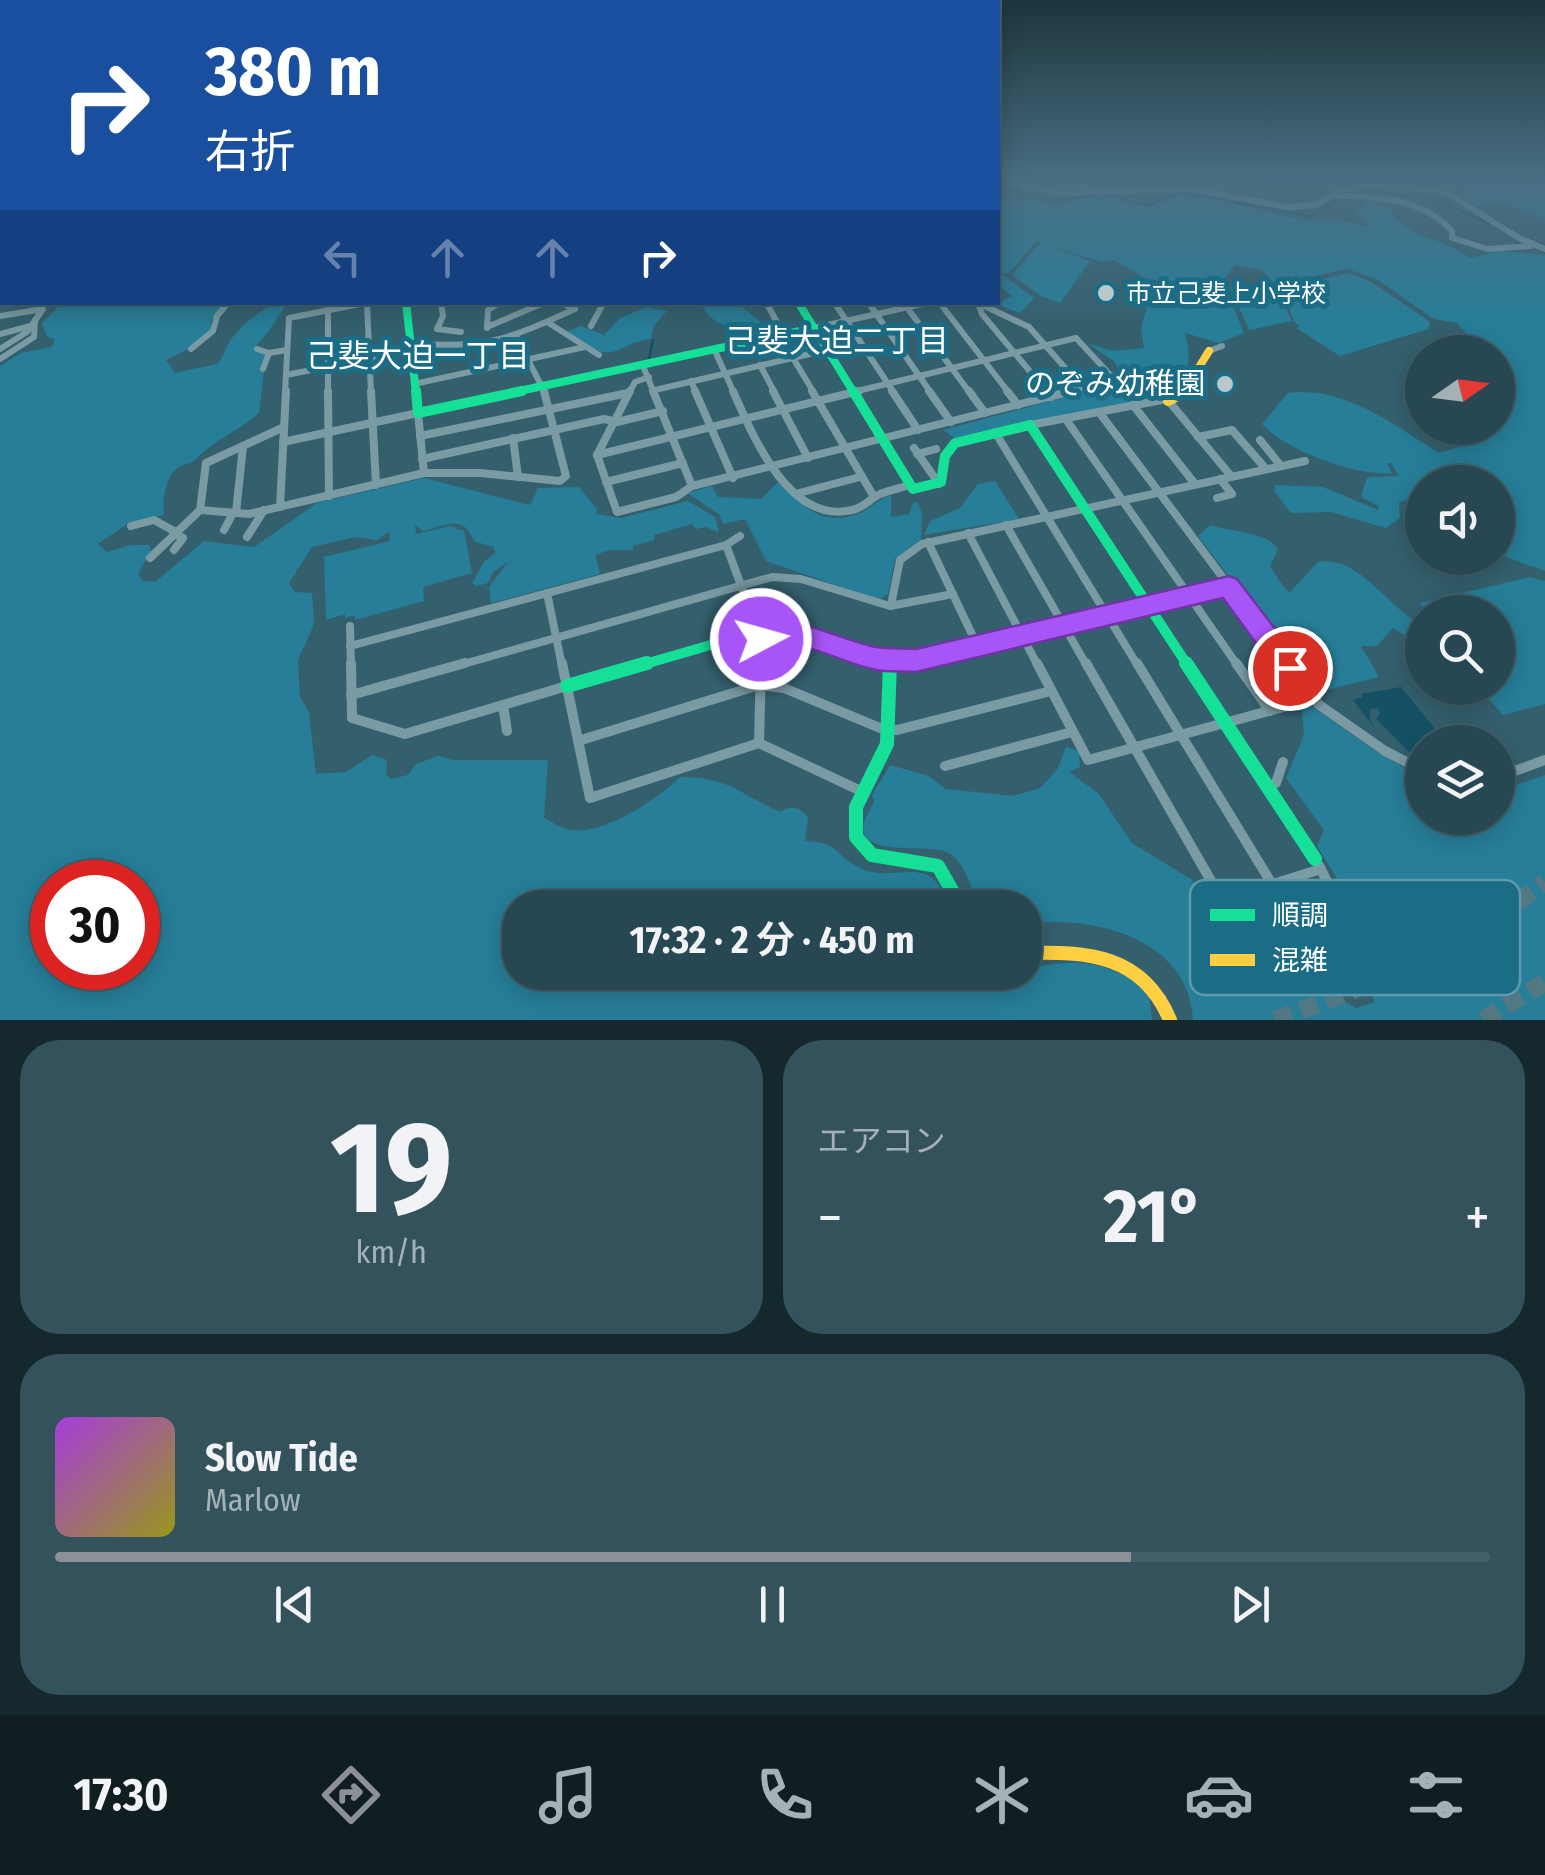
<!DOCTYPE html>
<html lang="ja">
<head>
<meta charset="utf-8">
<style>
  body { margin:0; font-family:"Fira Sans Condensed","Noto Sans JP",sans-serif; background:#33525c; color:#f1f3f6; height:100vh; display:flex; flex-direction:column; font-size:38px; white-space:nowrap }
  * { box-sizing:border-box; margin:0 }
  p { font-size:32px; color:#a4b2b8 }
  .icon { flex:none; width:55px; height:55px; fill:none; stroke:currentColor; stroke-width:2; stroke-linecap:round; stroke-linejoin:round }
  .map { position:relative; height:1020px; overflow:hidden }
  .sheet { display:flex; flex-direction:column; gap:20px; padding:20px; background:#15282d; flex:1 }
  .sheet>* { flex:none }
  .hud { position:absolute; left:0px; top:0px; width:1000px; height:305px; box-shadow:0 5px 25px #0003,0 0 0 2px #436069; background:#1a4fa0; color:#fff; overflow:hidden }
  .needle { width:65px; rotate:76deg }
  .fabs { position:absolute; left:1405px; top:335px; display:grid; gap:20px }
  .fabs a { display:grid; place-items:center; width:110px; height:110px; border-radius:50%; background:#274852; box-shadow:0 5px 25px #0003,0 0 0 2px #436069; font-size:50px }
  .speed { position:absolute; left:30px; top:860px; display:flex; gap:20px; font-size:50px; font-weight:700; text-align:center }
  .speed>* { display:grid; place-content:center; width:130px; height:130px; border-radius:50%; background:#274852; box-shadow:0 5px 25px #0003,0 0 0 2px #436069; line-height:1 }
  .speed .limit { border:15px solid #d22; background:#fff; color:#111 }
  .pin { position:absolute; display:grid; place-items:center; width:85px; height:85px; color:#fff; margin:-42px; border:5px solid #fff; border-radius:50%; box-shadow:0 2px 10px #0007 }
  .me { position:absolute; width:110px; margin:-55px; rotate:84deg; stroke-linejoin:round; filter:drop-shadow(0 0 8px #0008) }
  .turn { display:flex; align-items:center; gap:35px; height:210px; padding:0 40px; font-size:45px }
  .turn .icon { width:130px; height:130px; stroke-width:2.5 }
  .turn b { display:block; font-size:70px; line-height:85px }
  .lanes { display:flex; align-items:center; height:95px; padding:0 40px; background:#0003; justify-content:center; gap:50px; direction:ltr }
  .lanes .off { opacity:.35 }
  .big { font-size:75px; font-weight:700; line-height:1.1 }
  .sheet .widget { flex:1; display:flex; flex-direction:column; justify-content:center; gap:15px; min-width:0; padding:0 35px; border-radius:40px; background:#33525c }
  .sheet .dial { align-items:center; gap:0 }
  .dial b { font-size:130px; line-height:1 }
  .song { display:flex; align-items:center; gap:30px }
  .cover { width:120px; height:120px; border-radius:15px; background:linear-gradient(135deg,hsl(280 70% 55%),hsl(60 70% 35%)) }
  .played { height:10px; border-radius:5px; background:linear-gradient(90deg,#8c9099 75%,#436069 75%) }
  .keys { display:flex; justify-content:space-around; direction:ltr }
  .heat { display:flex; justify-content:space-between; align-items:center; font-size:55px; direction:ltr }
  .sheet .tiles { flex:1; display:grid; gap:20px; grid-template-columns:1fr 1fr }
  .widget:last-child { grid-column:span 2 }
  .trip { position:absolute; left:502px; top:890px; width:540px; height:100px; border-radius:40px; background:#274852; box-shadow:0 5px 25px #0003,0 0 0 2px #436069; font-weight:700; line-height:100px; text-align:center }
  .tab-bar { display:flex; height:160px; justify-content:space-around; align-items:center; background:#101d21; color:#a4b2b8 }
  .tab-bar .icon { width:70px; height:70px }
  .tab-bar .selected { color:#8c9099 }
  .tab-bar b { font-size:45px; color:#f1f3f6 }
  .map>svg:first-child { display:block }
  .green { fill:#277e98; fill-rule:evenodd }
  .water { fill:#155165 }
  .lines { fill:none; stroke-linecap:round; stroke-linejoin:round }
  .stream { stroke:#155165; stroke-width:2.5 }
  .river { fill:#155165; fill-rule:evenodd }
  .highway-tunnel-far1 { stroke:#527884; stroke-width:10; stroke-dasharray:10 5; stroke-linecap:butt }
  .highway-tunnel { stroke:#527884; stroke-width:18; stroke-dasharray:18 9; stroke-linecap:butt }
  .street-far2 { stroke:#7a9aa4; stroke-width:6 }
  .street-far1 { stroke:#7a9aa4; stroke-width:8 }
  .street { stroke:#7a9aa4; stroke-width:10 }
  .fast-far2 { stroke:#16e098; stroke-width:8 }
  .fast-far1 { stroke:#16e098; stroke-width:10 }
  .fast { stroke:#16e098; stroke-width:14 }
  .slow-far2 { stroke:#ffcf43; stroke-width:8 }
  .slow-far1 { stroke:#ffcf43; stroke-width:10 }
  .slow { stroke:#ffcf43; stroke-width:14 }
  .route { fill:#a855f7; stroke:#6d37a1; stroke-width:2.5 }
  .poi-dot { fill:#b8c7cc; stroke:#1b6d86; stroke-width:4 }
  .labels { text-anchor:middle; stroke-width:10; stroke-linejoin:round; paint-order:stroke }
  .far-poi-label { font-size:25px; fill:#fff; stroke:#1b6d86; text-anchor:start }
  .poi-label { font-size:30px; fill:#fff; stroke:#1b6d86; text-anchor:end }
  .neighbourhood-label { font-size:32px; fill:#fff; stroke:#1b6d86 }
  .key { fill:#1b6d86; stroke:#5f99aa; stroke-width:2.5 }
  .key-label { font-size:28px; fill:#fff }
</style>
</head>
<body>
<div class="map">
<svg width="1545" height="1020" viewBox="0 0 1545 1020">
  <rect width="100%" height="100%" fill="#34606e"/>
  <g class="green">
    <path d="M1468 184H1545V220C1528 207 1506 205 1484 201L1475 207 1463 192 1471 189Z"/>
    <path d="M1102 195 1149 207 1177 196 1209 198 1301 220 1349 222 1370 228 1357 213 1368 198 1376 199 1371 204 1389 208C1410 242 1440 235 1470 258L1499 251 1545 255V571L1498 554V482H1422V501L1416 496 1399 503 1400 518 1386 528 1331 512 1291 513 1274 491 1275 485 1323 487 1378 510 1379 506 1361 497 1367 477 1399 476 1391 463H1387L1392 473C1355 476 1287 451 1262 424L1288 393C1342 385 1395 425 1439 453L1483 440 1468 428H1498V352H1451L1441 345 1468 335 1457 323 1434 319 1378 280 1348 269 1275 284 1262 270 1235 265 1223 281 1244 333 1219 343 1185 333C1191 354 1190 375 1176 392L1166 394 1168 397 956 439 943 430 1125 381 1114 361 1087 343 1112 351 1144 348 1141 328 1147 307 1165 305 1191 310 1189 287 1145 278 1114 260 1102 262 1045 245 1090 261 1060 303 1041 296 1012 275 1040 243 1044 245 1037 240 1010 272 1001 274 1034 298 1020 313 996 304 1012 296 998 285V196L1056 203Z"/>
    <path d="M1348 273 1370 281 1430 322 1428 329 1340 356 1296 328 1300 326 1294 322 1283 290Z"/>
    <path d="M1230 287 1277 289 1292 321 1249 330Z"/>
    <path d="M62 303H227L211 321V330L190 348 166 360 175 373 217 364C225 356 224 350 230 341 237 330 256 313 269 307L268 303H288C278 316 268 334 254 348L266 354 259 413C237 432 214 440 196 459 190 465 180 464 175 470 165 481 162 501 164 515L130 522 98 544 107 552 131 545H149L151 551 138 574 143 581 155 582 204 541 254 547 317 503 424 478 530 505 538 488 579 487 597 509 596 514 621 518 688 501 715 517 719 533 706 527 696 529 692 524 654 535V540L633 546V550H609L595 555 600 574 491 603 489 587 508 562 493 572 488 583 476 586 472 583 484 562 495 553 494 547 476 542C472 538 470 532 466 528 455 518 435 529 423 531L415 525 416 534 450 526 464 531 472 573 423 587 424 601 355 620V615L345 618V614L326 620 324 557 390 541 389 532 377 540 356 537 312 547 289 583 295 592 312 593 314 624 298 660 300 697 309 712 316 774 346 772 372 755 387 760 386 774 391 779 408 775 416 764 438 756 454 760H548L544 818C551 821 559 827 566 829 599 839 658 799 680 777 733 778 737 793 780 812 793 805 798 807 808 817L805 841C841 843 831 852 858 867 892 887 934 847 947 907L520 908V972L1006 975C1061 959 1094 954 1148 988L1152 1020H0V366L21 353 52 347 55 339 47 337 42 323ZM52 882H138V968H52Z"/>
    <path d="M701 303H750L742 307 767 327C741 325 715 334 701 303Z"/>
    <path d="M647 307 667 311 654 326 651 339C639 340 631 344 621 349 600 359 583 344 563 333L581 326 604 335 620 318Z"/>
    <path d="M995 481 1019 519 924 535 930 521 960 508 978 484Z"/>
    <path d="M778 482C804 504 816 526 855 515 868 511 878 499 891 495V517L909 514 913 503 917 502 922 513 921 539 895 559 888 594 880 599 865 595 766 561 745 519 723 524 719 514 687 493 712 486 718 497 761 499Z"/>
    <path d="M1210 525C1232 532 1267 532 1278 549L1270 567 1286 590 1290 592 1318 562C1358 554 1386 606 1418 622L1407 637 1393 628 1377 646H1361L1379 677 1318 692 1312 690 1263 624 1326 644 1264 623 1198 536Z"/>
    <path d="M1530 577 1545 581V704L1503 715 1479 688H1498V612H1425L1420 603Z"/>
    <path d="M1312 706 1378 753 1422 777V818H1498V791L1545 775V1020H1193C1190 939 1093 914 1025 924V908L983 907C968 892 970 869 951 854 934 841 855 861 864 822 865 817 872 807 874 801L872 795 890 765 929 776 945 789 1013 796 1040 788 1057 770 1066 747 1079 751 1080 767 1069 772 1098 793 1132 843 1191 879 1280 986H1317L1356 1008 1375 1002 1358 968 1341 885 1317 846 1324 830 1286 778 1304 735 1302 708Z"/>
  </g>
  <path class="water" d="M1401 687 1446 742H1422V749L1409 752 1376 719 1380 713 1377 708 1371 709 1369 718 1375 729 1353 700 1363 697 1361 694Z"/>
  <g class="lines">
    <g class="stream">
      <path d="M998 187 1053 202 1093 195"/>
      <path d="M1363 190 1434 199 1490 224"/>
      <path d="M1106 195 1147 206 1177 194 1206 196 1310 217 1339 199"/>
      <path d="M649 359 653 340"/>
    </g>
    <rect class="river" x="0" y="222" width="2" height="6"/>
    <path class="highway-tunnel-far1" d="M1543 184 1545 188"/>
    <g class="highway-tunnel">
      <path d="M1275 1020C1372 985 1463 945 1545 882"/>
      <path d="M1483 1020 1545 982"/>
    </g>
    <g class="street-far2">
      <path d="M1015 184 1059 193 1192 189 1287 207 1317 205 1340 190 1373 185 1433 190 1452 196 1519 238 1545 249"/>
      <path d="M1061 184 1091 186"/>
      <path d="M0 189 2 185"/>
      <path d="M1334 196C1375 196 1423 198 1452 231V238L1488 249 1530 246"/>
      <path d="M441 302 443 316 437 329 461 332"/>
      <path d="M766 302 784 335"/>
      <path d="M834 302 894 393"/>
      <path d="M868 302 931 393"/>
      <path d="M903 302 970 393"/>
      <path d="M939 302 1009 393"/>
      <path d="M976 302 1029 327 1083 388"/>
      <path d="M367 303 371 393"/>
      <path d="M978 303 982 314 1048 393"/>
      <path d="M328 310V393"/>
      <path d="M0 316 43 309 27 332 0 349"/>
      <path d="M547 322 599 355"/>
      <path d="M591 326 604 302"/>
      <path d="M487 327 546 302"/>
      <path d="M487 328 488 310 501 302"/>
      <path d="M814 328 931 302"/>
      <path d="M0 334 30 326"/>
      <path d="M516 336 545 393"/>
      <path d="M410 343C484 350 509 339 575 309L559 302"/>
      <path d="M191 349 213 331 217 316 229 302"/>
      <path d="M257 349 269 353 287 350"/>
      <path d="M715 351 734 393"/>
      <path d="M1209 351 1222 346"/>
      <path d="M793 358 814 393"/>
      <path d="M0 359 34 337 35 320"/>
      <path d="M760 365 775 393"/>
      <path d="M643 366 654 393"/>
      <path d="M263 369 269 353"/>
      <path d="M286 375 411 350"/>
      <path d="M691 381 696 393"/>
      <path d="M414 384 585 347"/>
      <path d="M655 390 827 350"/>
      <path d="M285 393 289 318 370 302"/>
      <path d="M629 393 635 382 649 377"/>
      <path d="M849 393 1076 338 1115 380 1062 393"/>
    </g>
    <g class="street-far1">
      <path d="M328 391 329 496"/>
      <path d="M371 391 376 485"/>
      <path d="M653 391 692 486"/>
      <path d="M695 391 733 478"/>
      <path d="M733 391C753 436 789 525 852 510 863 508 870 499 880 494 889 490 900 488 910 485"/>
      <path d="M773 391 808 458"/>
      <path d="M812 391 874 497"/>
      <path d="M892 391 918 430"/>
      <path d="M929 391 951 422"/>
      <path d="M969 391 985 413"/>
      <path d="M1007 391 1018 405"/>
      <path d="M1046 391 1051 397"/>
      <path d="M1133 405 1195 484"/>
      <path d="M1099 412 1289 666"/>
      <path d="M1065 418 1238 666"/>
      <path d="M1030 425 1167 399 1231 476"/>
      <path d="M284 427 206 463 200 510 249 514 424 473H481L560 481 566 476 544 391"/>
      <path d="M995 432 1138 666"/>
      <path d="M420 436 628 393"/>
      <path d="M1198 437 1232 430 1266 469"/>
      <path d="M513 438 518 477"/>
      <path d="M1260 440 1281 466"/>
      <path d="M283 442 418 413 424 473"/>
      <path d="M914 448 939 484"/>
      <path d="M917 454 936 449"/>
      <path d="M597 455 617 512 676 497 692 486 1072 391"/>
      <path d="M597 455 630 391"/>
      <path d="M597 455 859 391"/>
      <path d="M422 459 604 419 617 422 663 411"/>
      <path d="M606 482 683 463"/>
      <path d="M799 493 860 477"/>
      <path d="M1217 498 1232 494 1220 479"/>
      <path d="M280 507 286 391"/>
      <path d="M236 513 243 446"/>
      <path d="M1006 525 1087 666"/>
      <path d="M131 526 154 520 174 531"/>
      <path d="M224 530 233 513"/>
      <path d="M173 532 183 538 174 550"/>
      <path d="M968 533 1038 666"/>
      <path d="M247 537 264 510"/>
      <path d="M928 542 978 647"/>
      <path d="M726 545 740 536"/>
      <path d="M150 558 200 510"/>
      <path d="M547 593 562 666"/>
      <path d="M891 605 900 560 922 544 1305 461"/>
      <path d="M1149 606 1229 586"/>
      <path d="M350 626 351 666"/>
      <path d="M350 646 726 545 761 639 760 666"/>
      <path d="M456 666 772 577 801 579 890 606 953 594"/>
    </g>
    <g class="street">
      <path d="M351 663 352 718 405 734 567 686"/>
      <path d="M562 663 590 798 759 743 863 792"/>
      <path d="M1037 663 1088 760 1313 699"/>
      <path d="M1086 663 1222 900 1321 869 1315 859"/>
      <path d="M1137 663 1272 884"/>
      <path d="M1236 663 1270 711"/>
      <path d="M1287 663 1318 704 1385 751 1422 770"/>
      <path d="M351 695 465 663"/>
      <path d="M503 705 507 731"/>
      <path d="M578 741 759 685 784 688 880 728 897 730 1051 691"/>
      <path d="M759 743 761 663"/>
      <path d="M945 766 1072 732"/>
      <path d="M1498 777 1545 760"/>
      <path d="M1268 786 1276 783 1283 762"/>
      <path d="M1321 869 1335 899 1349 961"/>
    </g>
    <g class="fast-far2">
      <path d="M406 302 416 393"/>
      <path d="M798 302 854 393"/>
      <path d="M510 393 814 328"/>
    </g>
    <g class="fast-far1">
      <path d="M416 391 418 413 522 391"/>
      <path d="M853 391 913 489 941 482 945 456 955 443 1030 425 1188 666"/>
      <path d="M638 666 752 633 800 634 872 658 916 661 1149 606"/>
      <path d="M890 666V661"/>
    </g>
    <g class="fast">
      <path d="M890 663 887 744 856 807V837L872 855 938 866 962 908"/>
      <path d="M1186 663 1315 859"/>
      <path d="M567 686 647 663"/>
    </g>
    <path class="slow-far2" d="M1183 393 1209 351"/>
    <path class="slow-far1" d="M1168 401 1187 391"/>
    <path class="slow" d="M1025 953C1088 951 1143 955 1170 1020"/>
  </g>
  <linearGradient id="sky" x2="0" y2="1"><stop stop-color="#1d353c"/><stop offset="0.56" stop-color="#4a6f84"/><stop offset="1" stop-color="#4a6f84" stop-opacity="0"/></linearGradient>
  <rect width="1545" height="326" fill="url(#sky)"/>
  <path class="route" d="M1229 576 1237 579 1299 660 1303 668 1299 676 1290 679 1280 676 1223 598 916 672C903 671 888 672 876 670 833 661 803 635 761 650L752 647 747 632 750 625C792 610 835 639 876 647 888 649 903 648 916 649Z"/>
  <g class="poi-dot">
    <circle cx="1106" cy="293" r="10"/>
    <circle cx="1225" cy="384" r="10"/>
  </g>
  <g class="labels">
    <g class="far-poi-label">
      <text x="1126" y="302">市立己斐上小学校</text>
    </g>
    <g class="poi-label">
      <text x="1205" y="394">のぞみ幼稚園</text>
    </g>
    <g class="neighbourhood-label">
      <text x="837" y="352">己斐大迫二丁目</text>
      <text x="418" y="367">己斐大迫一丁目</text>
    </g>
  </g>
  <rect x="1190" y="880" width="330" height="115" rx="15" class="key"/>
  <rect x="1210" y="909" width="45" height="12" fill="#16e098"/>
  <rect x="1210" y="954" width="45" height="12" fill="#ffcf43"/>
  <g class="key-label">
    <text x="1272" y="925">順調</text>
    <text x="1272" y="970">混雑</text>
  </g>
</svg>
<div class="fabs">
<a><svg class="needle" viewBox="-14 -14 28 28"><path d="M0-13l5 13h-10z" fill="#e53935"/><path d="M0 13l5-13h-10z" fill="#a4b2b8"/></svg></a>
<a><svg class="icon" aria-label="sound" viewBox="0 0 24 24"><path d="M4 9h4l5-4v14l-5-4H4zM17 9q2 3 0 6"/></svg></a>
<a><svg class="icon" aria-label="search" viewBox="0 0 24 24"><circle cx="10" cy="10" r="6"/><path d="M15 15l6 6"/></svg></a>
<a><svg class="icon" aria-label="layers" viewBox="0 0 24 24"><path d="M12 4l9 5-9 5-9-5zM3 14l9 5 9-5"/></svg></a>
</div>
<div class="speed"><div class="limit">30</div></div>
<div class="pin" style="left:1290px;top:668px;background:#d93025"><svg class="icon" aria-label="arrive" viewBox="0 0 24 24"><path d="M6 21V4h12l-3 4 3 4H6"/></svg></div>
<svg class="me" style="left:761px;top:639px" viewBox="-20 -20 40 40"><circle r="17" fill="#a855f7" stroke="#fff" stroke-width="3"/><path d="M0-11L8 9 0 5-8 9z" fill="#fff"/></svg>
<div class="trip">17:32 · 2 分 · 450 m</div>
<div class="hud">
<div class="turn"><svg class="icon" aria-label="right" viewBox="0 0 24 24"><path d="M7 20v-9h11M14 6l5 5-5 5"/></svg><div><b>380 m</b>右折</div></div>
<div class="lanes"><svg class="icon off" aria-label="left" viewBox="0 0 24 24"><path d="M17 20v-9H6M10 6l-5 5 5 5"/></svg><svg class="icon off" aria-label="ahead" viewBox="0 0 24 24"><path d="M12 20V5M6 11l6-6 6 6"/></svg><svg class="icon off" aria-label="ahead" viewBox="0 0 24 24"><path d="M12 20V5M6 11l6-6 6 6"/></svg><svg class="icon" aria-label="right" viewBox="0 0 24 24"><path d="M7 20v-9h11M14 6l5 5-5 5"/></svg></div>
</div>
</div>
<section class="sheet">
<div class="tiles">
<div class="widget dial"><b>19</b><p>km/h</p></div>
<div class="widget"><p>エアコン</p>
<div class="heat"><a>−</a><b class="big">21°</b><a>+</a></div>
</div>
<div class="widget">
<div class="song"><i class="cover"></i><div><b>Slow Tide</b><p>Marlow</p></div></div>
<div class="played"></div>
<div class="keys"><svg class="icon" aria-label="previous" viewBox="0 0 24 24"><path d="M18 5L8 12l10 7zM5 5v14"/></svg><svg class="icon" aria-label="pause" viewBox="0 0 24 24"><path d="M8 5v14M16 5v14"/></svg><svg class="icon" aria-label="next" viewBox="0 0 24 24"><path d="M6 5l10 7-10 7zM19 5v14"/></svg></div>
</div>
</div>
</section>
<nav class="tab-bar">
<b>17:30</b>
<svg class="icon selected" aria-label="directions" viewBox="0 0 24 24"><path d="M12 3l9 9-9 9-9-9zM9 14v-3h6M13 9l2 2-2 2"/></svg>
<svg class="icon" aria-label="music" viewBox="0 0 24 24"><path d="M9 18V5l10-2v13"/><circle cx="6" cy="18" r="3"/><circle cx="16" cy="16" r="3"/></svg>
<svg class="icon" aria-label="phone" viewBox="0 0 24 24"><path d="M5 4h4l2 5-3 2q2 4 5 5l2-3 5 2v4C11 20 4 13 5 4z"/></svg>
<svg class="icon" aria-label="climate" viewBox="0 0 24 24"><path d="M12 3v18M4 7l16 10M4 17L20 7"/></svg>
<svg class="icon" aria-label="car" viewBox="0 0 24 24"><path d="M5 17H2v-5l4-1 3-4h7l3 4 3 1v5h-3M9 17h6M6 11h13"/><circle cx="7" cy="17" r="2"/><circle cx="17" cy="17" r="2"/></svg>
<svg class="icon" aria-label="filters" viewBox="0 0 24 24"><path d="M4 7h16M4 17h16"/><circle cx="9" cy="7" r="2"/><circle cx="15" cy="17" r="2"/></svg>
</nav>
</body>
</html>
